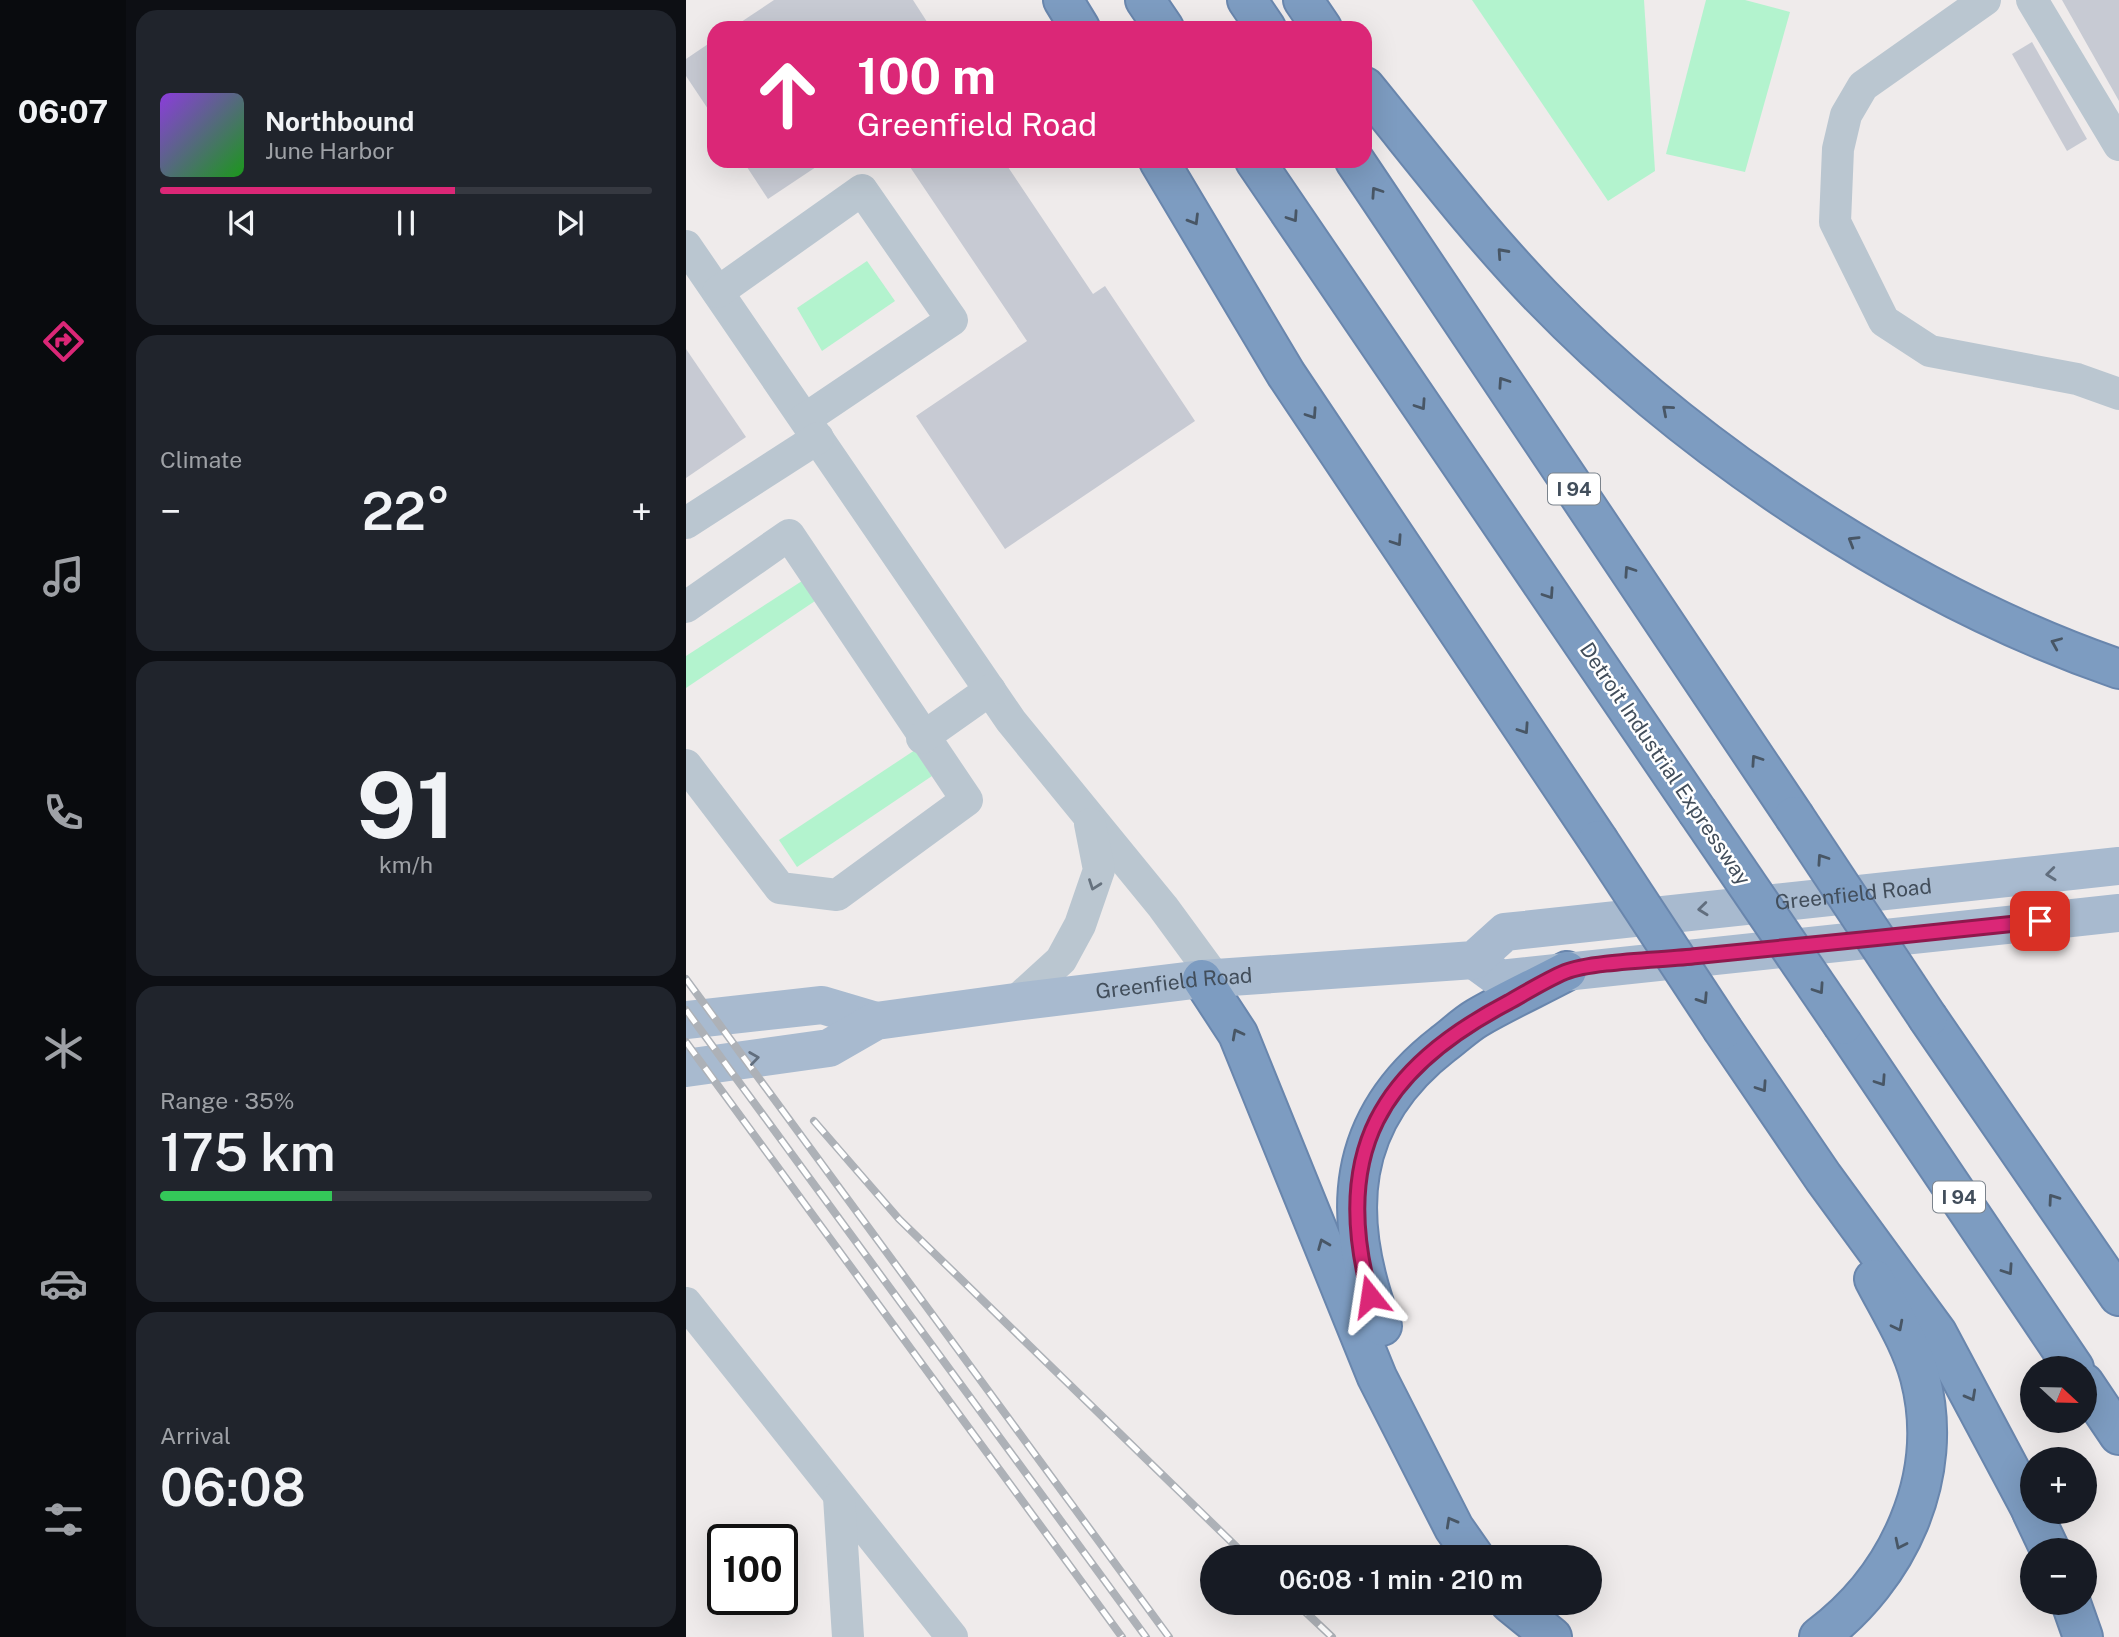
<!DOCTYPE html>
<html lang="en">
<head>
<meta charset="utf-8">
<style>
  body { margin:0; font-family:"Public Sans",sans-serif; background:#20242c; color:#f1f3f6; height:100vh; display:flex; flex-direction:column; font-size:26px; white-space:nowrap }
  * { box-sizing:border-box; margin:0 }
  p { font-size:23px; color:#9ea1a6 }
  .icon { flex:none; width:38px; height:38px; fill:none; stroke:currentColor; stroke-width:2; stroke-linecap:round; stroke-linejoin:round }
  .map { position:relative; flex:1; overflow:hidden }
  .sheet { display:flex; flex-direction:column; gap:10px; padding:10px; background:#0d0f14; width:560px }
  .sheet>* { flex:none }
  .top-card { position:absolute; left:21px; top:21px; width:665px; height:147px; border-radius:21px; box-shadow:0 7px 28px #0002; background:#db2777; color:#fff; overflow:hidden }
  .needle { width:46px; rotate:112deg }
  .buttons { position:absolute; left:1334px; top:1356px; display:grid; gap:14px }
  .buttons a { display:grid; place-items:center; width:77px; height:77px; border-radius:50%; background:#171b24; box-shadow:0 7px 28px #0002; font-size:35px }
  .speed { position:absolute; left:21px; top:1524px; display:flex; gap:14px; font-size:35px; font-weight:700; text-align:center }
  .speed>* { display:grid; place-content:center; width:91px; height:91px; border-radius:50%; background:#171b24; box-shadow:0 7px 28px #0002; line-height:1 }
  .speed .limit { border:4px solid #111; border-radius:10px; background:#fff; color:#111 }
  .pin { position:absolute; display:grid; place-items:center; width:60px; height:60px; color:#fff; margin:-30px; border-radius:14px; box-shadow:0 4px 10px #0006 }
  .me { position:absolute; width:77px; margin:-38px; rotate:345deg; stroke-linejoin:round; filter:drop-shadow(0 0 5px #0008) }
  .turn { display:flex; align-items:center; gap:24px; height:147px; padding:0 35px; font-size:32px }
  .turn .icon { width:91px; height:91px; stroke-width:2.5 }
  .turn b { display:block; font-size:49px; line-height:60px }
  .big { font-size:52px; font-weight:600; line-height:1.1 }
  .sheet .widget { flex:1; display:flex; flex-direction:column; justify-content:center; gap:10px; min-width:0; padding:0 24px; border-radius:21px; background:#20242c }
  .sheet .dial { align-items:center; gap:0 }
  .dial b { font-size:91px; line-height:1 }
  .song { display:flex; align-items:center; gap:21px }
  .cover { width:84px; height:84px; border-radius:10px; background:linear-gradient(135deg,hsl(270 70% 55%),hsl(120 70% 35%)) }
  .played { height:7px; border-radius:4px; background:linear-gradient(90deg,#db2777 60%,#363941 60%) }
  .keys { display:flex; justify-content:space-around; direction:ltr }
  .heat { display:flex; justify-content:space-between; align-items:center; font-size:38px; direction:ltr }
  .charge { height:10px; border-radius:5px; background:linear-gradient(90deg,#34c759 35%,#363941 0) }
  .trip { position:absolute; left:514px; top:1545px; width:402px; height:70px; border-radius:35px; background:#171b24; box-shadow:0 7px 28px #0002; font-weight:600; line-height:70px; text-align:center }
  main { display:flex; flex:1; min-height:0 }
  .dock { display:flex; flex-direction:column; width:126px; justify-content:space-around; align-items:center; background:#090b0e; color:#9ea1a6 }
  .dock .icon { width:49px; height:49px }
  .dock .selected { color:#db2777 }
  .dock b { font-size:32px; color:#f1f3f6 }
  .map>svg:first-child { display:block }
  .green { fill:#b3f3ce }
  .building { fill:#c7cad3 }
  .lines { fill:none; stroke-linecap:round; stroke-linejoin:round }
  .highway-casing { stroke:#6986ad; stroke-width:42 }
  .minor { stroke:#bac6d0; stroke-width:32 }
  .major { stroke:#a8bacf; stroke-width:38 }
  .highway { stroke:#7d9cc1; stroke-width:38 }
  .rail-casing { stroke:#adb1b7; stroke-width:8 }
  .rail { stroke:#fff; stroke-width:5; stroke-dasharray:16; stroke-linecap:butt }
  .highway-bridge-casing { stroke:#6986ad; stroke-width:42; stroke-linecap:butt }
  .highway-bridge { stroke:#7d9cc1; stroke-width:38 }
  .oneway { stroke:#485665 }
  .oneway2 { stroke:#616e7e }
  .oneway3 { stroke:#66727e }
  .route-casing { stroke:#8e194d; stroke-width:18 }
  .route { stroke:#db2777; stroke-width:12 }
  .labels { text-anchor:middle; stroke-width:5; stroke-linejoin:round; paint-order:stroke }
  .shield { fill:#fff; stroke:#7b838c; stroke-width:2 }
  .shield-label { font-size:19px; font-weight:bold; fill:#424e5b }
  .street-label { font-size:21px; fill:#424e5b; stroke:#fff }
</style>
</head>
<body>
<main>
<nav class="dock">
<b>06:07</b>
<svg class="icon selected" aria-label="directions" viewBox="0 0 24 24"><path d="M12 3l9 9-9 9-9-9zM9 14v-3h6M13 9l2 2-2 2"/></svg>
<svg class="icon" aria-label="music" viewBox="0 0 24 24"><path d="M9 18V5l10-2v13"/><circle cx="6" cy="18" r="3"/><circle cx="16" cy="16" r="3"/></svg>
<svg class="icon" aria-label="phone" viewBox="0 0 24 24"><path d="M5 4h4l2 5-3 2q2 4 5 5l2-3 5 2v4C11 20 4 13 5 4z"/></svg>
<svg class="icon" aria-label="climate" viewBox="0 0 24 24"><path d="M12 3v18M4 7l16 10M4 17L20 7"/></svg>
<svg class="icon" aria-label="car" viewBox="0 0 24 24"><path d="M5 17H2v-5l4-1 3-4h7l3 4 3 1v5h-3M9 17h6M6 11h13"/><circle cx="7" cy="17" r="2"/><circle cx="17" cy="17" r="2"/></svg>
<svg class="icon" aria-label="filters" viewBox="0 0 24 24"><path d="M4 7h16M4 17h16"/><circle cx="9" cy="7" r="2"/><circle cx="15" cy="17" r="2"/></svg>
</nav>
<section class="sheet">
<div class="widget">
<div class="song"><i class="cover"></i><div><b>Northbound</b><p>June Harbor</p></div></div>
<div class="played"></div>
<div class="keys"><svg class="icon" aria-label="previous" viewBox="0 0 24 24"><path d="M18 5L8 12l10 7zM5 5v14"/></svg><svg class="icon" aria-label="pause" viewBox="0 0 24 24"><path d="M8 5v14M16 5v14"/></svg><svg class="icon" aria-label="next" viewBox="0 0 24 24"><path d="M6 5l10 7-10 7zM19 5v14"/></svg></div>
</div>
<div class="widget"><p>Climate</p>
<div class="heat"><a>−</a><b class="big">22°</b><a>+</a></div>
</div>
<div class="widget dial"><b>91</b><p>km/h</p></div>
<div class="widget"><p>Range · 35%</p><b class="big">175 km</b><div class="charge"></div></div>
<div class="widget"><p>Arrival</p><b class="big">06:08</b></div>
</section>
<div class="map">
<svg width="1433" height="1637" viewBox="0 0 1433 1637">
  <rect width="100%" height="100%" fill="#efebeb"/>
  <g class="green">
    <path d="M786 0H958L969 171 922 201Z"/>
    <path d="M1020 0H1059L1104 12 1059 172 980 154Z"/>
    <path d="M181 261 209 301 136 351 111 308Z"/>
    <path d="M116 581 129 601 0 688V656Z"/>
    <path d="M229 750 246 776 111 867 93 840Z"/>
  </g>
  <g class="building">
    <path d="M88 0H227L245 28H46Z"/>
    <path d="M1376 0H1433V101Z"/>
    <path d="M28 40V118L0 76V59Z"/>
    <path d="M1346 42 1401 139 1381 151 1326 54Z"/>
    <path d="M57 161H139L82 199Z"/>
    <path d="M220 161H318L407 294 419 286 509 421 319 549 230 416 341 341Z"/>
    <path d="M0 349 60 437 0 478Z"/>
  </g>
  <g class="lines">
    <defs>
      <g id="highway">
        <path d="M377 0 394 28"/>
        <path d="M459 0 478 28"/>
        <path d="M561 0 580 28"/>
        <path d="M617 0 636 28"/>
        <path d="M679 87C737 158 792 231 856 297 1007 453 1227 598 1433 669"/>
        <path d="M473 161 600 374 912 840"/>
        <path d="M569 161 1011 811"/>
        <path d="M669 161 1108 816"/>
        <path d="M516 979 552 1034 691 1377 768 1528 789 1558"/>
        <path d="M1242 1018 1433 1296"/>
        <path d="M1157 1025 1388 1368"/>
        <path d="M1037 1030 1137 1177 1251 1333 1346 1511"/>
        <path d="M696 1326C654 1216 659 1120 757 1044 768 1036 779 1025 791 1018 820 1001 851 987 881 971"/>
        <path d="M1398 1383 1433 1435"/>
        <path d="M1346 1512 1364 1550"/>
        <path d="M824 1603 866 1637"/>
        <path d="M1385 1603 1397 1637"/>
        <path d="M1133 1637C1212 1578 1260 1477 1234 1377 1225 1343 1204 1310 1188 1279"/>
      </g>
    </defs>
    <use href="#highway" class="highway-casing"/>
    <g class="minor">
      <path d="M1299 0 1177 86 1160 115 1152 149 1149 222 1198 321 1244 351 1391 379 1433 394"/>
      <path d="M1346 0 1433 145"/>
      <path d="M0 246 325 721 477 907 529 978"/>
      <path d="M32 292 176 190 266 320 119 419"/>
      <path d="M0 523 132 438"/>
      <path d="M0 607 103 535 281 800 151 895 94 888 0 765"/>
      <path d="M236 738 304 690"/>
      <path d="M329 1002 375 960 394 925 413 870 404 824"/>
      <path d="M0 1303 266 1637"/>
      <path d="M153 1497 162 1637"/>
    </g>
    <g class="major">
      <path d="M788 960 814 979 1433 913"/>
      <path d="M0 1020 136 1005 190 1021"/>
      <path id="s1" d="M0 1068 143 1048 190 1021 329 1002 516 979 788 960 819 932 1433 866"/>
    </g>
    <use href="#highway" class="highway"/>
    <defs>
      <g id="rail">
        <path d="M0 979 483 1637"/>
        <path d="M0 1010 460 1637"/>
        <path d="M0 1042 436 1637"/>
        <path d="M128 1121 213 1219 562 1558"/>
        <path d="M610 1603 646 1637"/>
      </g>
    </defs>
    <use href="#rail" class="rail-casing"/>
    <use href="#rail" class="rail"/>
    <defs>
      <g id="highway-bridge">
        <path d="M1011 811 1157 1025"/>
        <path d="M1108 816 1242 1018"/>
        <path d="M912 840 1037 1030"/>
      </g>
    </defs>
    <use href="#highway-bridge" class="highway-bridge-casing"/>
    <use href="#highway-bridge" class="highway-bridge"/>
  </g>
  <defs><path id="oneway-chevron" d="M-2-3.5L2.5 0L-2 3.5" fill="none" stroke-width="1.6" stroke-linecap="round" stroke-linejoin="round" transform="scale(1.75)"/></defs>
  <g class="oneway">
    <use href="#oneway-chevron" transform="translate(690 192) rotate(-124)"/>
    <use href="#oneway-chevron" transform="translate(607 217) rotate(56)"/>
    <use href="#oneway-chevron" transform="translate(508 220) rotate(59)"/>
    <use href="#oneway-chevron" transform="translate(816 253) rotate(-132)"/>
    <use href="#oneway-chevron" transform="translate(817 382) rotate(-124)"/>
    <use href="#oneway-chevron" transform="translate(735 405) rotate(56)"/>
    <use href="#oneway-chevron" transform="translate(981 410) rotate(-139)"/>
    <use href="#oneway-chevron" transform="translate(626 414) rotate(56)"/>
    <use href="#oneway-chevron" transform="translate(711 541) rotate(56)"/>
    <use href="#oneway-chevron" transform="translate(1167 541) rotate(-149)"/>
    <use href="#oneway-chevron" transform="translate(943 571) rotate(-124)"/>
    <use href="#oneway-chevron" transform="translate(863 594) rotate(56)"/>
    <use href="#oneway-chevron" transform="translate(1370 643) rotate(-157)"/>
    <use href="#oneway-chevron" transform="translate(838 729) rotate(56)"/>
    <use href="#oneway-chevron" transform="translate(1070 760) rotate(-124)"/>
    <use href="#oneway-chevron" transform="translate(1136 859) rotate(-124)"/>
    <use href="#oneway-chevron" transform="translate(1133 989) rotate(56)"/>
    <use href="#oneway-chevron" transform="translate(1017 999) rotate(57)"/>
    <use href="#oneway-chevron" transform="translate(551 1034) rotate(-118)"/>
    <use href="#oneway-chevron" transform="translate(1195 1081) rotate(56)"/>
    <use href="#oneway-chevron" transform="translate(1076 1087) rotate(56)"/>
    <use href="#oneway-chevron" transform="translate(1367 1199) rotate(-125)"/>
    <use href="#oneway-chevron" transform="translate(637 1244) rotate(-112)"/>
    <use href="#oneway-chevron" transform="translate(1322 1270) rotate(56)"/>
    <use href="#oneway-chevron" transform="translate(1212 1326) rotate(63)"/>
    <use href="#oneway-chevron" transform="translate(1285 1396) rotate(61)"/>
    <use href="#oneway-chevron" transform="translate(765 1522) rotate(-119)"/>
    <use href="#oneway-chevron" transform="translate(1214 1544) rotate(116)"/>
  </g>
  <g class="oneway2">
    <use href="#oneway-chevron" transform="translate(1365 874) rotate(174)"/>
    <use href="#oneway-chevron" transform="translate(1017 909) rotate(174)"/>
    <use href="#oneway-chevron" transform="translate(68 1058) rotate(-8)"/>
  </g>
  <use class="oneway3" href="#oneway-chevron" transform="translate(408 885) rotate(110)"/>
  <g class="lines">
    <defs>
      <path id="route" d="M684 1296C645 1152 695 1069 823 1002 841 992 860 980 879 972 906 961 978 960 1011 956 1125 945 1240 933 1354 921"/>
    </defs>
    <use href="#route" class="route-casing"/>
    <use href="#route" class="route"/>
  </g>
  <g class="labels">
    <g class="shield">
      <rect x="862" y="473.5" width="52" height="31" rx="5"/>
      <rect x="1247" y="1181.5" width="52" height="31" rx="5"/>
    </g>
    <g class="shield-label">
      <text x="888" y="496">I 94</text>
      <text x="1273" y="1204">I 94</text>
    </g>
    <g class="street-label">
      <text transform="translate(979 764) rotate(56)" y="7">Detroit Industrial Expressway</text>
      <text dy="7" stroke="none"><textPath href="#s1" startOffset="1192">Greenfield Road</textPath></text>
      <text dy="7" stroke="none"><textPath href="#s1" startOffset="499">Greenfield Road</textPath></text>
    </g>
  </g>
</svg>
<div class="buttons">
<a><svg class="needle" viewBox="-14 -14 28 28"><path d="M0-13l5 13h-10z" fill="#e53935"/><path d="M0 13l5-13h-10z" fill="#9ea1a6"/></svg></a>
<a>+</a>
<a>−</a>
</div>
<div class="speed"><div class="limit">100</div></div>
<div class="pin" style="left:1354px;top:921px;background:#d93025"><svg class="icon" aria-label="arrive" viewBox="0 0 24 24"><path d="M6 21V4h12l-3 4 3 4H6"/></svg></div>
<svg class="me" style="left:684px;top:1296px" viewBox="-20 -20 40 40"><path d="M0-17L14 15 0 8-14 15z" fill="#db2777" stroke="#fff" stroke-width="4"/></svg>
<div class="trip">06:08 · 1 min · 210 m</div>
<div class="top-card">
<div class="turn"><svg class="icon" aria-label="ahead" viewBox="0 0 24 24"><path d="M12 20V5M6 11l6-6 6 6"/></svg><div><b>100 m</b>Greenfield Road</div></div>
</div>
</div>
</main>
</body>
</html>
